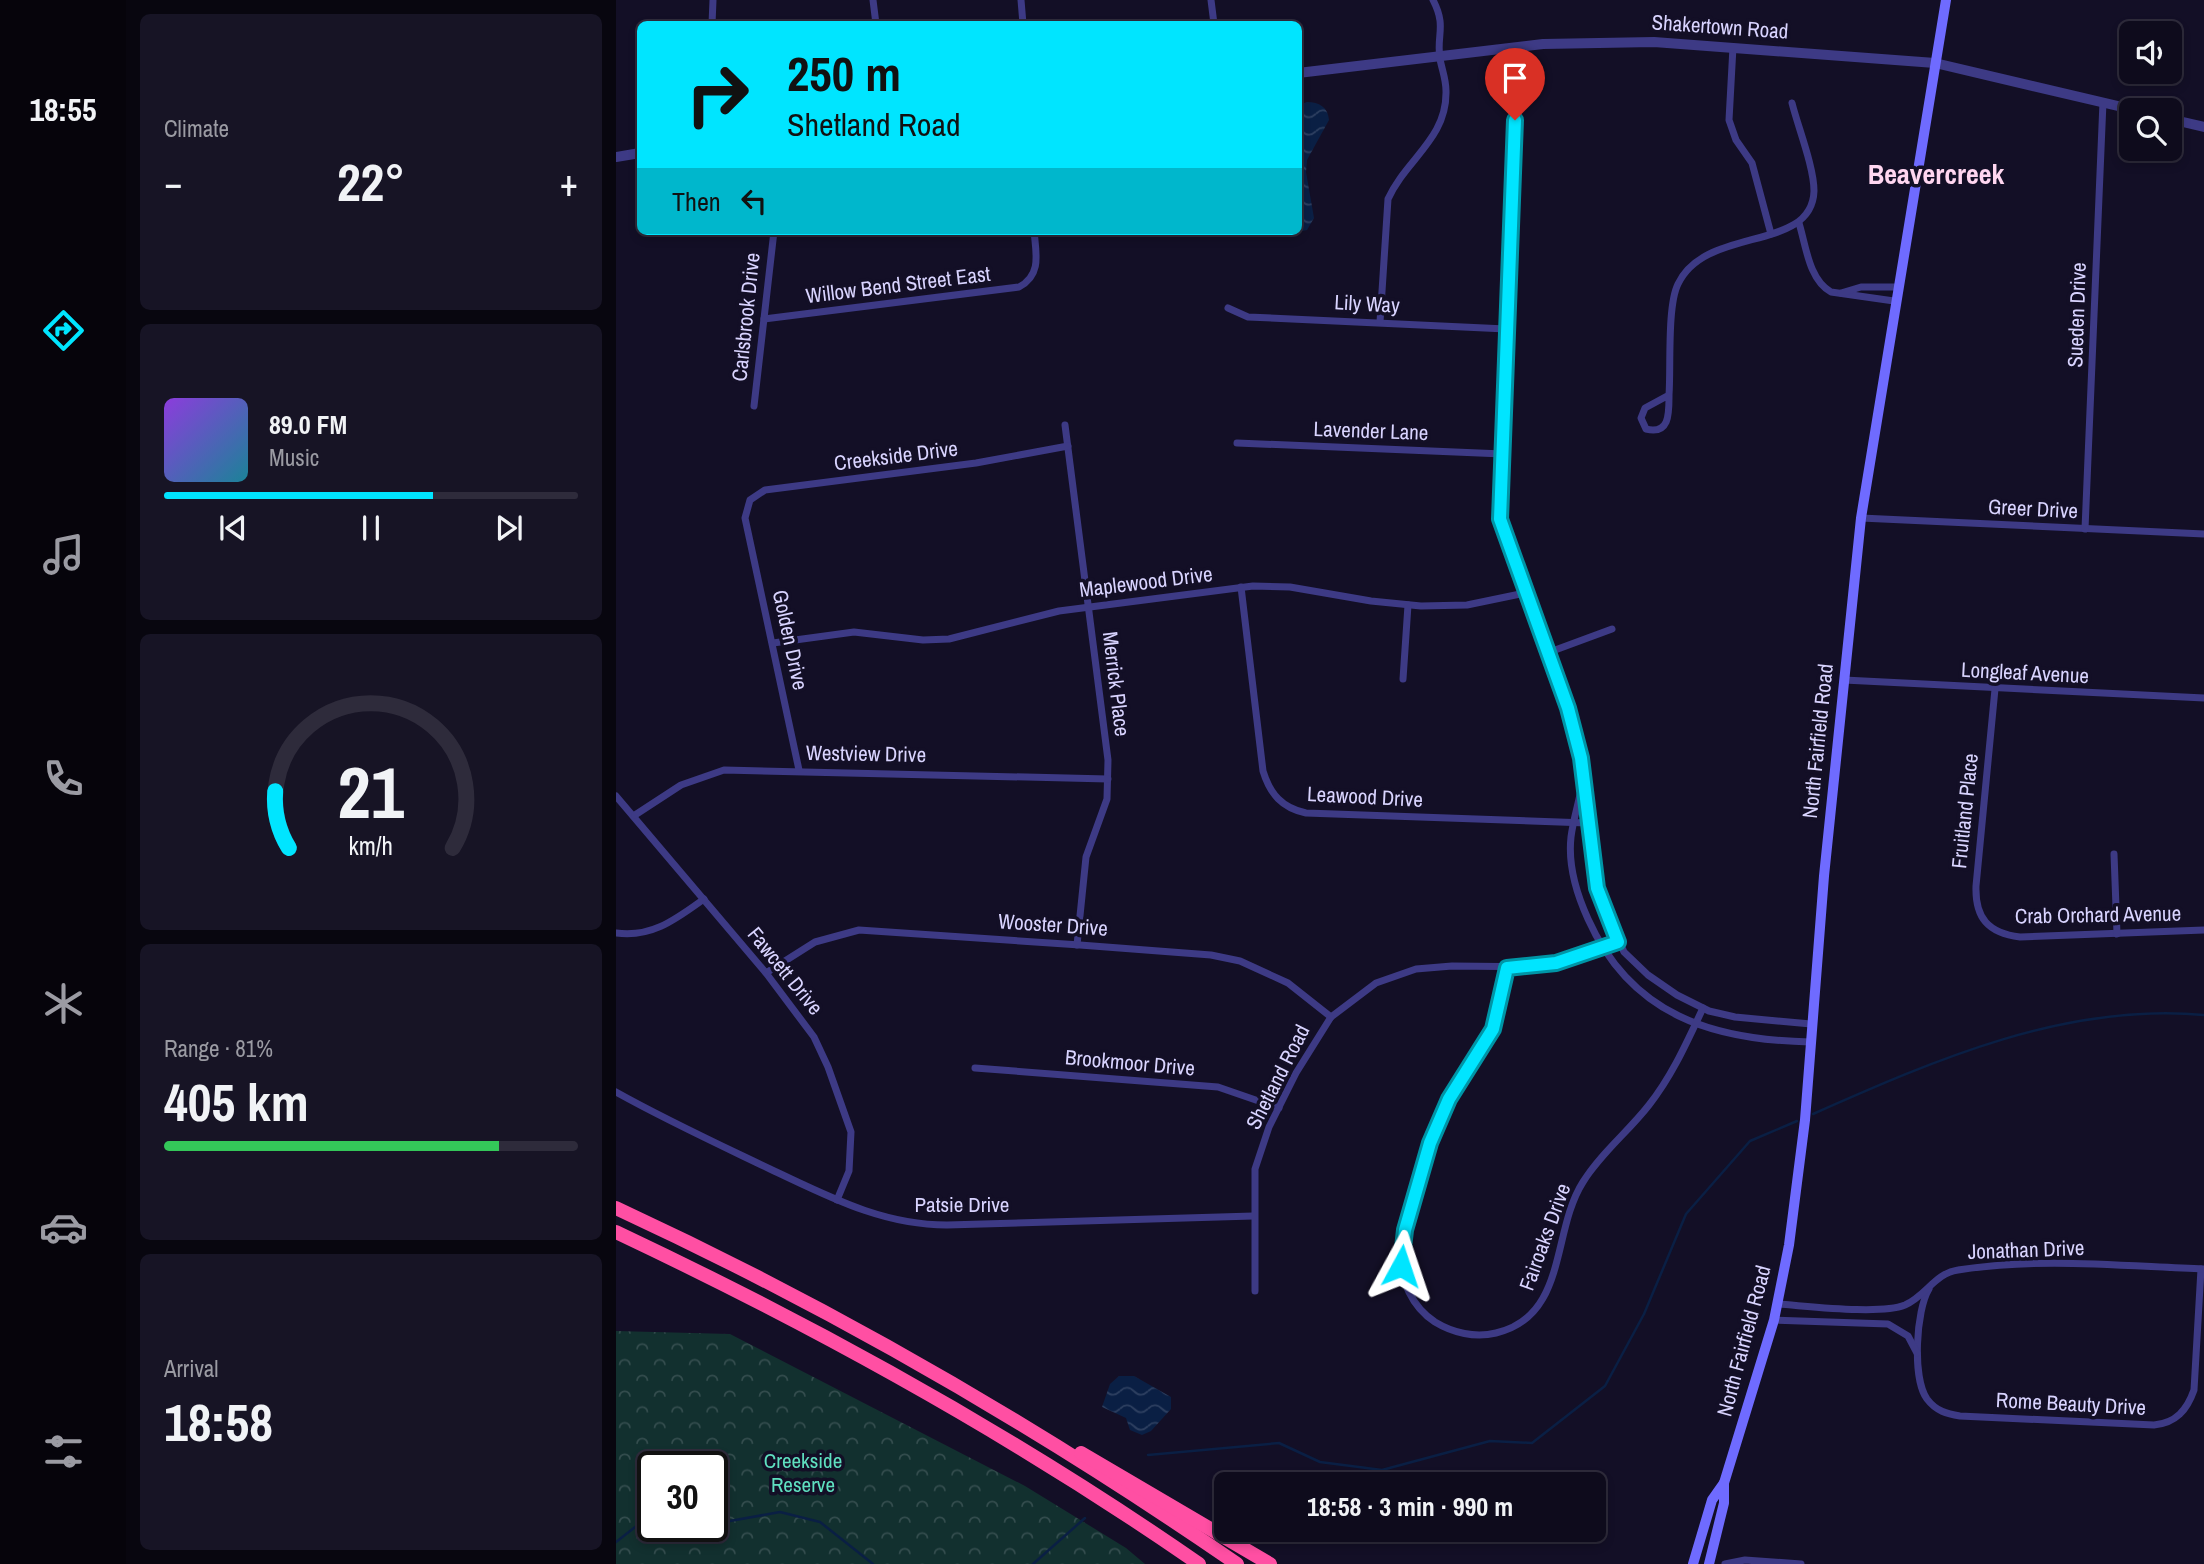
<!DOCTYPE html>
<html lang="en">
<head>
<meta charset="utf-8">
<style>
  body { margin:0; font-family:"Archivo Narrow",sans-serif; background:#171425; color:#f1f3f6; height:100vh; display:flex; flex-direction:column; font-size:26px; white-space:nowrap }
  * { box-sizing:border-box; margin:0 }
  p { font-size:23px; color:#9b9ba3 }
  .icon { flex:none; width:38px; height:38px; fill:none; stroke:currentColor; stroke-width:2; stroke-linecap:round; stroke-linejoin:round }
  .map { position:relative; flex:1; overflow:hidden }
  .sheet { display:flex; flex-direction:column; gap:14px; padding:14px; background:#08060f; width:490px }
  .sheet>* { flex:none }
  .banner { position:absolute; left:21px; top:21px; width:665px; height:214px; border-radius:10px; box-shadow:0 4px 10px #0003,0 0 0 2px #2e2b3b; background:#00e5ff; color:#111; overflow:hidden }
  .fabs { position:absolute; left:1503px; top:21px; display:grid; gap:14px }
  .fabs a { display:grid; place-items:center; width:63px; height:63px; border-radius:10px; background:#0e0b1c; box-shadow:0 4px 10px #0003,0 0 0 2px #2e2b3b; font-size:35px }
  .speed { position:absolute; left:21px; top:1451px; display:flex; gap:14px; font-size:35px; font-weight:700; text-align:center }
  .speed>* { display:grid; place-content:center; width:91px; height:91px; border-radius:50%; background:#0e0b1c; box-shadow:0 4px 10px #0003,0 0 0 2px #2e2b3b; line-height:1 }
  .speed .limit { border:4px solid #111; border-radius:10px; background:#fff; color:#111 }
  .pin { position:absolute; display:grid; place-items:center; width:60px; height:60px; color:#fff; margin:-72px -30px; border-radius:50% 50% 50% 0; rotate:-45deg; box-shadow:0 0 7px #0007 }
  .pin .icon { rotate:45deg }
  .me { position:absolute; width:77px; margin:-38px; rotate:5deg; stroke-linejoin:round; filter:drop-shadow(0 0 5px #0008) }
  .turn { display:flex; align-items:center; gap:24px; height:147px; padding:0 35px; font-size:32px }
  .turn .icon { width:91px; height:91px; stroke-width:2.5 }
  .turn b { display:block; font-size:49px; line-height:60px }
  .then { display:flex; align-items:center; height:66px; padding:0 35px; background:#0003; gap:14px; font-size:26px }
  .big { font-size:52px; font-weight:800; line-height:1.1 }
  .sheet .widget { flex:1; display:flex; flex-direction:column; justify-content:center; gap:10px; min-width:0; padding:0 24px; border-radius:10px; background:#171425 }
  .sheet .dial { align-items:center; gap:0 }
  .dial svg { height:182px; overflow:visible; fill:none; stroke:#2e2b3b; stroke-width:7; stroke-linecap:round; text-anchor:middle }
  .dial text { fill:#f1f3f6; stroke:none }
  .song { display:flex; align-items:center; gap:21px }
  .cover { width:84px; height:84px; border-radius:10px; background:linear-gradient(135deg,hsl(270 70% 55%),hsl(190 70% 35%)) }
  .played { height:7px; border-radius:4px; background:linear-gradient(90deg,#00e5ff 65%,#2e2b3b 65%) }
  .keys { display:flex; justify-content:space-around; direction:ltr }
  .heat { display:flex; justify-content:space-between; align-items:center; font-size:38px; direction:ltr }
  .charge { height:10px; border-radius:5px; background:linear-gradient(90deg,#34c759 81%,#2e2b3b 0) }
  .trip { position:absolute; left:598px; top:1472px; width:392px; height:70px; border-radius:10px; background:#0e0b1c; box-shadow:0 4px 10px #0003,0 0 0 2px #2e2b3b; font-weight:800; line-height:70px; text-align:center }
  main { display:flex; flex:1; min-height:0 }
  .menu { display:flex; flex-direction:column; width:126px; justify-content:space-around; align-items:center; background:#06040b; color:#9b9ba3 }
  .menu .icon { width:49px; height:49px }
  .menu .active { color:#00e5ff }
  .menu b { font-size:32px; color:#f1f3f6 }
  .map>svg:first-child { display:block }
  .park { fill:url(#park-crowns); fill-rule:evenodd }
  .water { fill:url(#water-waves) }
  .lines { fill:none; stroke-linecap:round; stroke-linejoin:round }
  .stream { stroke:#0a1f44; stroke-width:2.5 }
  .minor { stroke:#3d3a85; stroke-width:7 }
  .tertiary { stroke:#3d3a85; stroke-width:10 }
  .secondary { stroke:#6f6bff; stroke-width:10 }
  .motorway { stroke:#ff4fa3; stroke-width:14 }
  .route-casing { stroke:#0095a6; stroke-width:18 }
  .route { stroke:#00e5ff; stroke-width:12 }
  .labels { text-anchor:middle; stroke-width:7; stroke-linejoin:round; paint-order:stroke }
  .street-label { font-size:21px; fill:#d9d4ff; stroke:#130f26 }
  .park-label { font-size:21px; fill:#5fe0c0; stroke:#130f26 }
  .district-label { font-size:28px; font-weight:bold; fill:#ffd6f0; stroke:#130f26 }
</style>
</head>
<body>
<main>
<nav class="menu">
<b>18:55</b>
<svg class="icon active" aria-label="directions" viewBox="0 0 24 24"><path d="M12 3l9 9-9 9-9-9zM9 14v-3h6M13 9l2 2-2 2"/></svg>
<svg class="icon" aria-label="music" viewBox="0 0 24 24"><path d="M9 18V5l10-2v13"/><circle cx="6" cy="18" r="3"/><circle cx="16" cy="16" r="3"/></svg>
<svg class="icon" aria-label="phone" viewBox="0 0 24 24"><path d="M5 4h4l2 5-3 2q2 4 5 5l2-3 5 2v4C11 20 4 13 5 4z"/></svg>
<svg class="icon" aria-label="climate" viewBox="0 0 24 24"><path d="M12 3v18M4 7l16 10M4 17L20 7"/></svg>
<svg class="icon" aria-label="car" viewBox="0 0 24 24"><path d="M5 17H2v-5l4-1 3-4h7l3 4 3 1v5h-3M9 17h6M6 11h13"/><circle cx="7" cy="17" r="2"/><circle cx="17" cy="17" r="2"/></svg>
<svg class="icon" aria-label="filters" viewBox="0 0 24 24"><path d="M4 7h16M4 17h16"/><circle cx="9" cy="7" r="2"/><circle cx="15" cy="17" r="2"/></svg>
</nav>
<section class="sheet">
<div class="widget"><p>Climate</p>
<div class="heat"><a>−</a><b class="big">22°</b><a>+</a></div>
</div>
<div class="widget">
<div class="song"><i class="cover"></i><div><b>89.0 FM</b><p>Music</p></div></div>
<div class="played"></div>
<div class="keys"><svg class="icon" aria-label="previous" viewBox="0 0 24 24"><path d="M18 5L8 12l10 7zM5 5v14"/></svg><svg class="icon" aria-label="pause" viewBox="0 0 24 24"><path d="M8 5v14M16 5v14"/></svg><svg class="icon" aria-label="next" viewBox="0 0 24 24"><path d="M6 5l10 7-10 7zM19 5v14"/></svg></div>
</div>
<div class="widget dial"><svg viewBox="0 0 100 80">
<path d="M14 69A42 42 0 1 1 86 69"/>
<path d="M14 69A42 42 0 0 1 8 44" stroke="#00e5ff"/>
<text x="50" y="56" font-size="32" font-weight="700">21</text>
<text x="50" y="72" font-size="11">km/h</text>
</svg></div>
<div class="widget"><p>Range · 81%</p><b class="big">405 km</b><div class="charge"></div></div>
<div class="widget"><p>Arrival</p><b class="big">18:58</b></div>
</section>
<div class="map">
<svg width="1588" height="1564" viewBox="0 0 1588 1564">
  <defs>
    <pattern id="park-crowns" width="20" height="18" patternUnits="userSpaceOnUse" patternTransform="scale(1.75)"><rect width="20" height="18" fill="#12302f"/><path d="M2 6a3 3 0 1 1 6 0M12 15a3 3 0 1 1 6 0" fill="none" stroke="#344d4e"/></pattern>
    <pattern id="water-waves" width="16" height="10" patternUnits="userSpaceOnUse" patternTransform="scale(1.75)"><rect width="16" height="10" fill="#0a1f44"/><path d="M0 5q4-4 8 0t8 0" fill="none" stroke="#2d3f60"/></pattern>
  </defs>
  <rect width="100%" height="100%" fill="#130f26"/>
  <path class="park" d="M0 1331 114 1334 409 1486 510 1548 529 1564H0ZM37 1466H96V1526H37Z"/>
  <g class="water">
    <path d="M691 102C703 102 712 107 713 120L691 160 690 172 698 218 691 230 670 234 660 231H682L683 105Z"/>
    <path d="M503 1376H518L555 1397V1409L535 1431 526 1435 514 1430 510 1418 486 1407 494 1384Z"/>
  </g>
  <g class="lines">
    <g class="stream">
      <path d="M1197 1114C1319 1060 1451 1002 1588 1015"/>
      <path d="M532 1455 663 1443 704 1462 766 1470 874 1441 916 1443 989 1386 1028 1314 1070 1214 1134 1141 1181 1121"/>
      <path d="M96 1521 103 1523 164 1512 204 1522 257 1564"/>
      <path d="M0 1542 37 1513"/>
      <path d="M417 1564 469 1518"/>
    </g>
    <g class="minor">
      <path d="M257 0 260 24"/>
      <path d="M405 0 407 24"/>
      <path d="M595 0 598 24"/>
      <path d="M96 24 97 0"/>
      <path d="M1117 47 1113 120 1120 140 1136 163 1155 234"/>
      <path d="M891 96 899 120 884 519 952 708 963 747 976 866 985 902 1008 952 1032 975 1061 995 1093 1011 1119 1017 1195 1024"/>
      <path d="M1183 223C1190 246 1193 280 1215 292L1278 301"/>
      <path d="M1225 293 1245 287H1281"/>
      <path d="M612 308 632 317 890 329"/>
      <path d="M148 319 403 287C426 275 420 253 418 231"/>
      <path d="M764 322 772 199C790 159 831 139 830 91 830 79 826 70 824 59 820 35 831 27 817 0"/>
      <path d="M1053 395C1053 413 1054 435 1030 429L1025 418 1029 408 1053 395C1055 368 1051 306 1062 284 1090 225 1196 253 1198 191 1198 167 1182 127 1176 103"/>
      <path d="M138 406 158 231"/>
      <path d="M449 425 492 760 491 799 470 857 461 945"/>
      <path d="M621 443 887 454"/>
      <path d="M1245 518 1588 534"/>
      <path d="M1469 529 1487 102"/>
      <path d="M625 587 647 771C654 794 666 808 690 813L971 823"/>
      <path d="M157 643 238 632 307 640 333 639 443 611 637 586 674 587 755 601 805 606 851 605 909 593"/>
      <path d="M931 653 996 629"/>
      <path d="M787 679 792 605"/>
      <path d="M1228 680 1588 698"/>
      <path d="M1379 689 1360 886C1359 918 1372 933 1404 937L1588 930"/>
      <path d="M183 770 129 518 134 500 149 490 360 463 452 446"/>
      <path d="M965 790C962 805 957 821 955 837 952 864 961 895 972 919 1015 1015 1096 1040 1194 1042"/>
      <path d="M0 796 150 973 198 1037 212 1067 235 1132 233 1171 221 1200"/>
      <path d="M19 815 65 785 108 770 492 779"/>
      <path d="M1498 854 1501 934"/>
      <path d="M0 933C36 938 60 919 88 899"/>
      <path d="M891 968C887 989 885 1010 876 1030 865 1054 846 1074 834 1097 814 1134 787 1212 785 1254 784 1280 796 1307 819 1322 837 1333 859 1338 880 1333 952 1316 935 1232 967 1182 985 1153 1012 1132 1033 1105 1056 1076 1071 1042 1087 1008"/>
      <path d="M150 973 199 942 243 930 464 945 595 955 624 961 672 983 715 1017"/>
      <path d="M359 1068 602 1087 663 1108"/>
      <path d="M0 1092C50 1120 102 1144 154 1169 212 1196 265 1225 331 1225L637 1216"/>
      <path d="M1313 1289C1300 1310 1296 1378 1311 1399 1320 1411 1331 1414 1344 1416L1538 1425C1560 1423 1571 1410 1578 1390L1585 1269"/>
      <path d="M639 1291V1169L653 1127 680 1073 715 1017 760 983 800 969 836 966 923 967 1002 942"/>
      <path d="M1162 1304C1192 1306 1264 1315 1289 1305 1310 1296 1319 1273 1342 1270 1423 1257 1506 1266 1588 1269"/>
      <path d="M1158 1320 1272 1324 1292 1336 1301 1353"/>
      <path d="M1109 1564 1129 1560 1185 1564"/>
    </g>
    <g class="tertiary">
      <path d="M682 73 927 44 1038 42 1319 63 1519 110"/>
      <path d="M1554 119 1588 127"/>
      <path d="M0 157 24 153"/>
    </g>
    <g class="secondary">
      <path d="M1077 1564 1096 1500 1108 1483"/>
      <path d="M1093 1564 1108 1503V1483L1158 1320 1173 1245 1189 1120 1208 876 1245 518 1330 0"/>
    </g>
    <g class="motorway">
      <path d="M0 1208C216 1308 425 1429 621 1564"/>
      <path d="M0 1232C201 1327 400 1437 583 1564"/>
      <path d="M465 1453 654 1564"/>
    </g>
  </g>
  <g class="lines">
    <defs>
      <path id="route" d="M785 1266 789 1230 814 1143 833 1099 877 1029 891 968 940 963 1002 942 981 888 965 758 952 708 884 519 899 120"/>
    </defs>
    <use href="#route" class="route-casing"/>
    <use href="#route" class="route"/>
  </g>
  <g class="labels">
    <g class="street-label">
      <text transform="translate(1104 27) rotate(4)" y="7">Shakertown Road</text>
      <text transform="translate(282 285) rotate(-7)" y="7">Willow Bend Street East</text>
      <text transform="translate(751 304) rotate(3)" y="7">Lily Way</text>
      <text transform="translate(1461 315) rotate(-88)" y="7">Sueden Drive</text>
      <text transform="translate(130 317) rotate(-84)" y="7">Carlsbrook Drive</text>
      <text transform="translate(755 431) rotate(2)" y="7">Lavender Lane</text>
      <text transform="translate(280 456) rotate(-7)" y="7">Creekside Drive</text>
      <text transform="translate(1417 509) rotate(3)" y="7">Greer Drive</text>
      <text transform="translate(530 582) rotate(-7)" y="7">Maplewood Drive</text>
      <text transform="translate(174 640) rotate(78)" y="7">Golden Drive</text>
      <text transform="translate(1409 673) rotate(3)" y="7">Longleaf Avenue</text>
      <text transform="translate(500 684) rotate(83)" y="7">Merrick Place</text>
      <text transform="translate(1202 741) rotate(-84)" y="7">North Fairfield Road</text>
      <text transform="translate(250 754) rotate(1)" y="7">Westview Drive</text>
      <text transform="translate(749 797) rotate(3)" y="7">Leawood Drive</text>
      <text transform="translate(1349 811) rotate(-84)" y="7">Fruitland Place</text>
      <text transform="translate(1482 915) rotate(-1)" y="7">Crab Orchard Avenue</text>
      <text transform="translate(437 925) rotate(4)" y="7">Wooster Drive</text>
      <text transform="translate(169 971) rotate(51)" y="7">Fawcett Drive</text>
      <text transform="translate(514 1063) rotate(5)" y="7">Brookmoor Drive</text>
      <text transform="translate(662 1077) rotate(-63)" y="7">Shetland Road</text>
      <text x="346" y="1212">Patsie Drive</text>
      <text transform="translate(929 1237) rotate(-70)" y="7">Fairoaks Drive</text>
      <text transform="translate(1410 1250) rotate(-2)" y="7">Jonathan Drive</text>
      <text transform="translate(1128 1341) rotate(-75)" y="7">North Fairfield Road</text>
      <text transform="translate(1455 1404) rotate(3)" y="7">Rome Beauty Drive</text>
    </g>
    <g class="park-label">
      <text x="187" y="1468">Creekside<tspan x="187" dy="24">Reserve</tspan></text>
    </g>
    <g class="district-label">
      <text x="1320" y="184">Beavercreek</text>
    </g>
  </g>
</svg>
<div class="fabs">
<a><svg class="icon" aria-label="sound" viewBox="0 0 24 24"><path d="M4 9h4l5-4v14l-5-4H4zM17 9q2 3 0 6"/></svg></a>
<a><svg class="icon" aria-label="search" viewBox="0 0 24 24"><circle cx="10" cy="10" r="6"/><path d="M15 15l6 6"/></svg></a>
</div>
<div class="speed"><div class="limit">30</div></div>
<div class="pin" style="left:899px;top:120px;background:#d93025"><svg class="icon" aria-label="arrive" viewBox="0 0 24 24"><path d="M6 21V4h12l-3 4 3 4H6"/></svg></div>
<svg class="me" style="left:785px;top:1266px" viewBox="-20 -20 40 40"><path d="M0-17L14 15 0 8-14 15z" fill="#00e5ff" stroke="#fff" stroke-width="4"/></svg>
<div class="trip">18:58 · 3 min · 990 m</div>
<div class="banner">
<div class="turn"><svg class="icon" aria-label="right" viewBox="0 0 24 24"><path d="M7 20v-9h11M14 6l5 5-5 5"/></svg><div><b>250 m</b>Shetland Road</div></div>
<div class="then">Then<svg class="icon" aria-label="left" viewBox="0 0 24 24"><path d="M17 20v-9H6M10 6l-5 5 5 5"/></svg></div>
</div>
</div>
</main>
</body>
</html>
